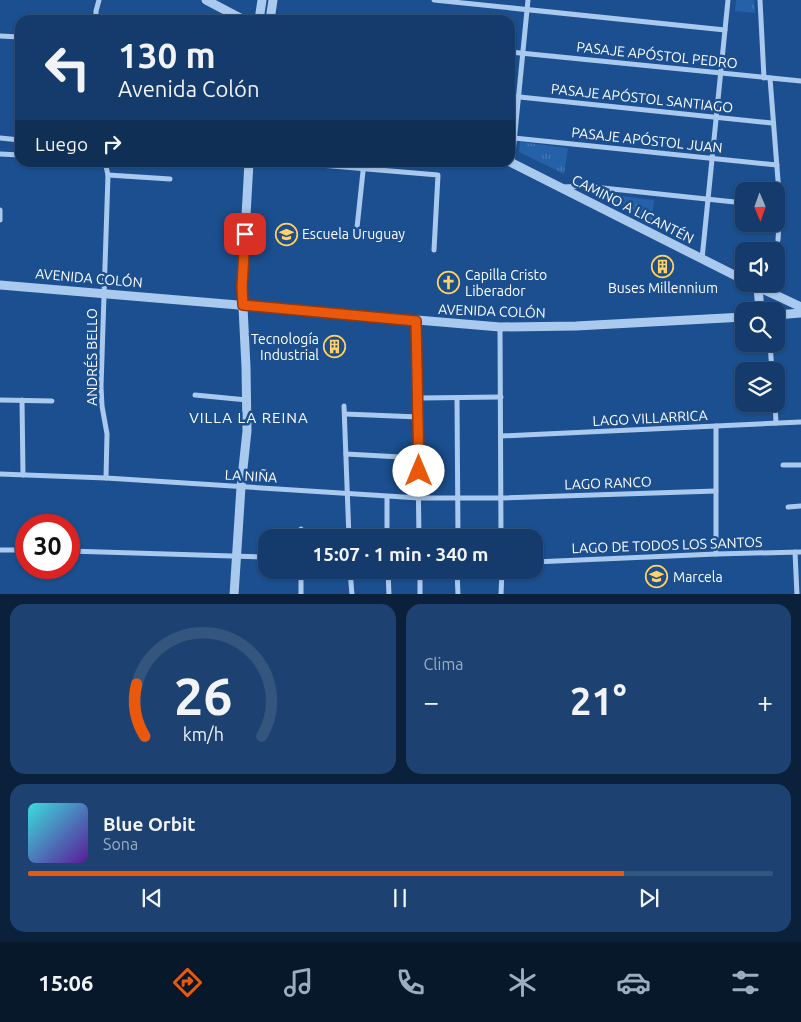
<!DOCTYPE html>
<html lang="es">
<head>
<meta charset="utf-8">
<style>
  body { margin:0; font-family:Ubuntu,sans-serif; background:#1d4271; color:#f1f3f6; height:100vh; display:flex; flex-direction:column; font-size:19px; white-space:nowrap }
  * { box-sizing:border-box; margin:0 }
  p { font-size:16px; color:#9dadc1 }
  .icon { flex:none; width:28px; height:28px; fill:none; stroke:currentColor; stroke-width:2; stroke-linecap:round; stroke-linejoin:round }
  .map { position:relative; height:594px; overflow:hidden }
  .side { display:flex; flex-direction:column; gap:10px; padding:10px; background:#0b203b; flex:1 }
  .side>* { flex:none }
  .banner { position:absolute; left:15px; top:15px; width:500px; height:152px; border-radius:15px; box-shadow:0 1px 4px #0004,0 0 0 1px #33557e; background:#143b6b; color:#f1f3f6; overflow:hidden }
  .needle { width:32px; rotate:178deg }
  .fabs { position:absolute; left:735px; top:182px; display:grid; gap:10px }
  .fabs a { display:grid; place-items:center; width:50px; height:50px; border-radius:10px; background:#143b6b; box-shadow:0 1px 4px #0004,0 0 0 1px #33557e; font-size:25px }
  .speed { position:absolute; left:15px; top:514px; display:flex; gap:10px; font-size:25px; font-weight:700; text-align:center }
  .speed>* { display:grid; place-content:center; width:65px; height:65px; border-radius:50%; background:#143b6b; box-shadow:0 1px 4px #0004,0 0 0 1px #33557e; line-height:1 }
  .speed .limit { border:8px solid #d22; background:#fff; color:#111 }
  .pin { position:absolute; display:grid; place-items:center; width:42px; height:42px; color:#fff; margin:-21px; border-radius:10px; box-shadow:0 2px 8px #0006 }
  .me { position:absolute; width:55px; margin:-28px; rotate:0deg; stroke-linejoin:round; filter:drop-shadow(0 0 4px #0008) }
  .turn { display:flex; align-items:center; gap:18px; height:105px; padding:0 20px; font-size:22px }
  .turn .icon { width:65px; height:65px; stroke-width:2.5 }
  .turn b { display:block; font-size:35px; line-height:42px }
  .then { display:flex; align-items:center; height:48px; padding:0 20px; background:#0003; gap:10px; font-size:19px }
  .big { font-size:38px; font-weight:700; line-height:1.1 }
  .side .tile { flex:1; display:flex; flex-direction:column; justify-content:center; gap:8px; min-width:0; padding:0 18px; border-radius:15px; background:#1d4271 }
  .side .dial { align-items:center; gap:0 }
  .dial svg { height:130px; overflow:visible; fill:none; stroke:#33557e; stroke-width:7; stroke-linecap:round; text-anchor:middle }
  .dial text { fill:#f1f3f6; stroke:none }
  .song { display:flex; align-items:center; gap:15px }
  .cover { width:60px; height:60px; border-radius:8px; background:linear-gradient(135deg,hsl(180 70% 55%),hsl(270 70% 35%)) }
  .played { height:5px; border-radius:2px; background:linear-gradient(90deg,#ea580c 80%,#33557e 80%) }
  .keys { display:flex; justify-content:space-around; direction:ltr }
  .heat { display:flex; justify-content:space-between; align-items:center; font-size:28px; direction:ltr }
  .side .tiles { flex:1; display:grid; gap:10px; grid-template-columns:1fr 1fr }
  .tile:last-child { grid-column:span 2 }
  .trip { position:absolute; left:258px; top:529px; width:285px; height:50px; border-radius:15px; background:#143b6b; box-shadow:0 1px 4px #0004,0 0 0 1px #33557e; font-weight:700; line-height:50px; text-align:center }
  .tab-bar { display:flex; height:80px; justify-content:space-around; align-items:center; background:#08182b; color:#9dadc1 }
  .tab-bar .icon { width:35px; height:35px }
  .tab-bar .current { color:#ea580c }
  .tab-bar b { font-size:22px; color:#f1f3f6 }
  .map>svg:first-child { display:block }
  .grass { fill:url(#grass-tufts) }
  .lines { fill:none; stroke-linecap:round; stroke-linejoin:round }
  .minor { stroke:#a9c9ee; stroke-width:5 }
  .tertiary { stroke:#a9c9ee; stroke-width:9 }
  .route-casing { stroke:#983908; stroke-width:12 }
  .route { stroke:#ea580c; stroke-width:9 }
  .labels { text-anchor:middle; stroke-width:5; stroke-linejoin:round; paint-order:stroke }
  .street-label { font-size:14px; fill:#fff; stroke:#1b4f8f }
  .poi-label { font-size:14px; fill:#fff; stroke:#1b4f8f; text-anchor:start }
  .neighbourhood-label { font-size:15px; letter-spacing:1px; fill:#fff; stroke:#1b4f8f }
</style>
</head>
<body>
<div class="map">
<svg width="801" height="595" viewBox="0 0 801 595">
  <defs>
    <pattern id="grass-tufts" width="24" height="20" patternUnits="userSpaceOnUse" patternTransform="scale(1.25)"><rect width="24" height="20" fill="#2461a8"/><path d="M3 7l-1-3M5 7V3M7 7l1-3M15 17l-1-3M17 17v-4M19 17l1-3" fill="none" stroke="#4579b5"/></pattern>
  </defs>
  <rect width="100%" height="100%" fill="#1b4f8f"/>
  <g class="grass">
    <path d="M736 0H754L755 13 735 11Z"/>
    <path d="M520 142 568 148 564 174 519 152Z"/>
    <path d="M597 193 654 200 652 222Z"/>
  </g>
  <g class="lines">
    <g class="minor">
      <path d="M434 0 725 30"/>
      <path d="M760 0 764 78"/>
      <path d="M96 20V11L99 0"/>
      <path d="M0 36 20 37"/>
      <path d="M510 52 801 81"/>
      <path d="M770 78 780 206 778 240"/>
      <path d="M510 96 772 123"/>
      <path d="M0 138 20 140"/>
      <path d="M514 138 777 165"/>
      <path d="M0 154 20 155"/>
      <path d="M105 162 108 175 101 387 102 406 107 434 106 478"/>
      <path d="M285 162 438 175 434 250"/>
      <path d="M512 163 528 0"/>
      <path d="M108 175 170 179"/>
      <path d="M563 187 584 186 744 203"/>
      <path d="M0 210V220"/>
      <path d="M356 237 364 162"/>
      <path d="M702 259 728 0"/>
      <path d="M416 321 419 538"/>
      <path d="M500 327 501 538"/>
      <path d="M770 344 772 371"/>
      <path d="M195 395 247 400"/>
      <path d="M419 398 501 397"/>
      <path d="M457 398 458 538"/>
      <path d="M0 400 52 401"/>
      <path d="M22 400 23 475"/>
      <path d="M775 404 776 423"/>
      <path d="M344 406 349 538"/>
      <path d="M345 414 419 417"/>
      <path d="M716 426V554"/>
      <path d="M501 436 801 422"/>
      <path d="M346 454 419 458"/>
      <path d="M783 465H801"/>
      <path d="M0 474 106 478 419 498H501L716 491"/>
      <path d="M387 497V538"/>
      <path d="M788 507 801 506"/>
      <path d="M301 538V529"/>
      <path d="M0 550H26"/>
      <path d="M69 551 266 557"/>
      <path d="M795 552 797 595"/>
      <path d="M534 562 716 554 801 552"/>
      <path d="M301 570V595"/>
      <path d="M350 570 352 595"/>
      <path d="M388 570 389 595"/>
      <path d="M420 570V595"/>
      <path d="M457 570 458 595"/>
      <path d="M501 595 502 570"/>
    </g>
    <g class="tertiary">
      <path d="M206 0 244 20"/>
      <path d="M259 20 262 0"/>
      <path d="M270 20 273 0"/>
      <path d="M510 162 744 280"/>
      <path d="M752 284 801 307"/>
      <path d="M0 285 500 327 576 326 744 317"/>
      <path d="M758 287 760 311"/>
      <path d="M776 315 801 313"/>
      <path d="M234 595 241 487 247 431 246 367 242 287 249 162"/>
    </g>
  </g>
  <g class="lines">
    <defs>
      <path id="route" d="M245 234 242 287 243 305 416 321 419 471"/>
    </defs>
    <use href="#route" class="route-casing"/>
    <use href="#route" class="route"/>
  </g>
  <defs>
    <symbol id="school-ring" viewBox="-11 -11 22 22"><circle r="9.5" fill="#1b4f8f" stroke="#ffd166" stroke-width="1.5"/><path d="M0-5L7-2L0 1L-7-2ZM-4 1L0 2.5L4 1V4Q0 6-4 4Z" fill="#ffd166"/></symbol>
    <symbol id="building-ring" viewBox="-11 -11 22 22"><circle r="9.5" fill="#1b4f8f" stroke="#ffd166" stroke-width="1.5"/><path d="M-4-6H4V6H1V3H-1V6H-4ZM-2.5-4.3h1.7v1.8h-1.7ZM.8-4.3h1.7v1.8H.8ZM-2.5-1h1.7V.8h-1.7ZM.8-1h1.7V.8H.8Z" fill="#ffd166"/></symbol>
    <symbol id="church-ring" viewBox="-11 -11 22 22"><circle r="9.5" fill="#1b4f8f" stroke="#ffd166" stroke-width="1.5"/><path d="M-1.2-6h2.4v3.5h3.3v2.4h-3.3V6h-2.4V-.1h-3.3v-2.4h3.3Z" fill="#ffd166"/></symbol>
  </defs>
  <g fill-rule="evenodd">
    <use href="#school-ring" x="274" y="222" width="25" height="25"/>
    <use href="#building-ring" x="650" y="254" width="25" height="25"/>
    <use href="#church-ring" x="436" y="270" width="25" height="25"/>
    <use href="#building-ring" x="322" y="334" width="25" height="25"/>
    <use href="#school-ring" x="644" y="564" width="25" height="25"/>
  </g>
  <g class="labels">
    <g class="street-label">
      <text transform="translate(657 55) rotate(6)" y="5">PASAJE APÓSTOL PEDRO</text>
      <text transform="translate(642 98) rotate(6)" y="5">PASAJE APÓSTOL SANTIAGO</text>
      <text transform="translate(647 140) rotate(6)" y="5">PASAJE APÓSTOL JUAN</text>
      <text transform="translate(633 209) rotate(27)" y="5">CAMINO A LICANTÉN</text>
      <text transform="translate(89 278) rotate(5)" y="5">AVENIDA COLÓN</text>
      <text transform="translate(492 311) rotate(2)" y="5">AVENIDA COLÓN</text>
      <text transform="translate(92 357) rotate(-90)" y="5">ANDRÉS BELLO</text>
      <text transform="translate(650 418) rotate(-3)" y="5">LAGO VILLARRICA</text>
      <text transform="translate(251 476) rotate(3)" y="5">LA NIÑA</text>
      <text transform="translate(608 483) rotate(-2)" y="5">LAGO RANCO</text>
      <text transform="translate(667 545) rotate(-2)" y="5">LAGO DE TODOS LOS SANTOS</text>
    </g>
    <g class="poi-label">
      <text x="302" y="239">Escuela Uruguay</text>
      <text x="465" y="280">Capilla Cristo<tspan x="465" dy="16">Liberador</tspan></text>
      <text x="663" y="293" text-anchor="middle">Buses Millennium</text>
      <text x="319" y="344" text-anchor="end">Tecnología<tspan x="319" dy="16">Industrial</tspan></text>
      <text x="673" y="582">Marcela</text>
    </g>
    <g class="neighbourhood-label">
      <text x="249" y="423">VILLA LA REINA</text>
    </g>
  </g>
</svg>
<div class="fabs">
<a><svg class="needle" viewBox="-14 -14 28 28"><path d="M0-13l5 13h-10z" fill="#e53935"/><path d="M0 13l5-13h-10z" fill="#9dadc1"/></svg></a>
<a><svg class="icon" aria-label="sound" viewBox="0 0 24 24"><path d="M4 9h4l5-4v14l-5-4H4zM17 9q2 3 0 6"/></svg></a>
<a><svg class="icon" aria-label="search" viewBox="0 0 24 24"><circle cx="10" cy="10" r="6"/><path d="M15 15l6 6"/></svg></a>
<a><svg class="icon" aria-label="layers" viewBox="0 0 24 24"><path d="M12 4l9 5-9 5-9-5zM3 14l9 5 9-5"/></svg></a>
</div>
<div class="speed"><div class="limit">30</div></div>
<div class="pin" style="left:245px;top:234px;background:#d93025"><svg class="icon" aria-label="arrive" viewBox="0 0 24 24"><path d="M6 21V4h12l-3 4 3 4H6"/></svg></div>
<svg class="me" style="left:419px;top:471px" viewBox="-20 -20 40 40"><circle r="19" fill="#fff"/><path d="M0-13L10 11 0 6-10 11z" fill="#ea580c"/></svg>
<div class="trip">15:07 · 1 min · 340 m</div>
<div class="banner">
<div class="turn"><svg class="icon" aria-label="left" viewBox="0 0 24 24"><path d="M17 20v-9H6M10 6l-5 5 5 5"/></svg><div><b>130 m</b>Avenida Colón</div></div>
<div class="then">Luego<svg class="icon" aria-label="right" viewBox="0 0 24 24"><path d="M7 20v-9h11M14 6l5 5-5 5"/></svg></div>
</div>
</div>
<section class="side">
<div class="tiles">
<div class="tile dial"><svg viewBox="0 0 100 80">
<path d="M14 69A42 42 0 1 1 86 69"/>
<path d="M14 69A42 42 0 0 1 9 37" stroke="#ea580c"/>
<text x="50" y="56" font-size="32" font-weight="700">26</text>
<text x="50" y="72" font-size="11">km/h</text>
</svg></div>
<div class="tile"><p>Clima</p>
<div class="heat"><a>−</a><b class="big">21°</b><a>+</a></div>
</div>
<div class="tile">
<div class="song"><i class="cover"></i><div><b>Blue Orbit</b><p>Sona</p></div></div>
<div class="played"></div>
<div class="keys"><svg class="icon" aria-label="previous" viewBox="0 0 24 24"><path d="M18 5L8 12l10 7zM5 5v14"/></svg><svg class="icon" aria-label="pause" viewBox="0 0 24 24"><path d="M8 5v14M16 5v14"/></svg><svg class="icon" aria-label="next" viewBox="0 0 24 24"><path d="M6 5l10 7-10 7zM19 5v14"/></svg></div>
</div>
</div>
</section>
<nav class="tab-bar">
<b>15:06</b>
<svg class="icon current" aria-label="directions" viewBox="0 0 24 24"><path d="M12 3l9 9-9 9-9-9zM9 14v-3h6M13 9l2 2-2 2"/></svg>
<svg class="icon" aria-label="music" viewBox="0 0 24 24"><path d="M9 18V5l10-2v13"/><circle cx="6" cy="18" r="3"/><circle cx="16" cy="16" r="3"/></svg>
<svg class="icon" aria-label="phone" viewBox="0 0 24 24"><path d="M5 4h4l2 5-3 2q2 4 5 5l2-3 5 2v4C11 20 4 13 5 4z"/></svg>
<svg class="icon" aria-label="climate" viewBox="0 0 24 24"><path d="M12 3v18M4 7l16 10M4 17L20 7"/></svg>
<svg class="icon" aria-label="car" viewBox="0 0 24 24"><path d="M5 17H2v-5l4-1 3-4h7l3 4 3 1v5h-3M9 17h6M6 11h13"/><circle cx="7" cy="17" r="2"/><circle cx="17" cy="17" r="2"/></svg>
<svg class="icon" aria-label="filters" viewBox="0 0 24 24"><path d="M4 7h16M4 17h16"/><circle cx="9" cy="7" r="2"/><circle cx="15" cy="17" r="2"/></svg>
</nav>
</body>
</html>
